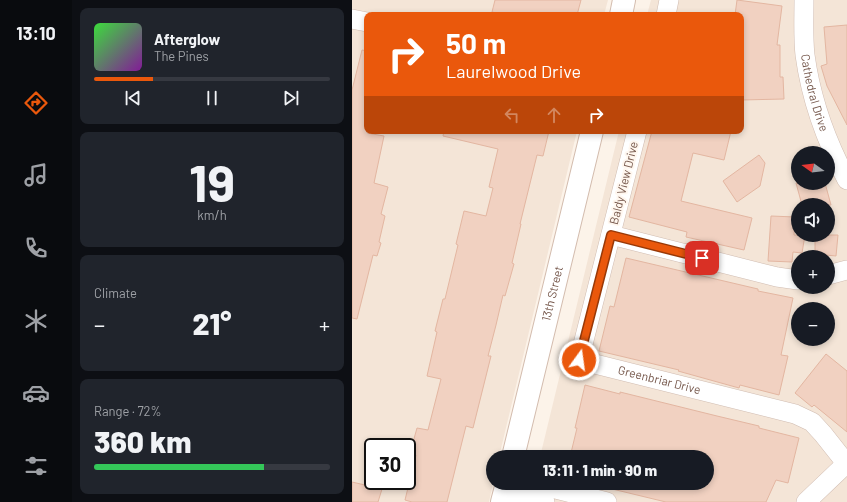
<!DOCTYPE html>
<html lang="en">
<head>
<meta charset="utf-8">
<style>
  body { margin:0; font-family:Barlow,sans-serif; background:#20242c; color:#f1f3f6; height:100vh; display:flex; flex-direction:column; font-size:15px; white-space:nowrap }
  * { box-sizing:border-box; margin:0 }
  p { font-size:13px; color:#9ea1a6 }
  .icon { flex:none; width:22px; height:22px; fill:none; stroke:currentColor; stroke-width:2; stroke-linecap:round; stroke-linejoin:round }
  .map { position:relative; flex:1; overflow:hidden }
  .details { display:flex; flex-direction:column; gap:8px; padding:8px; background:#0d0f14; width:280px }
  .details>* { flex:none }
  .banner { position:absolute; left:12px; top:12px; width:380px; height:122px; border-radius:8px; box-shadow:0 2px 6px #0003; background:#ea580c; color:#fff; overflow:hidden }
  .needle { width:26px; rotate:284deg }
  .controls { position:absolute; left:439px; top:146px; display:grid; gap:8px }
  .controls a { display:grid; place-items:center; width:44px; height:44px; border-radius:50%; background:#171b24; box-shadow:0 2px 6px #0003; font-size:20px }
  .speed { position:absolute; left:12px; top:438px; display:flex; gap:8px; font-size:20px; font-weight:700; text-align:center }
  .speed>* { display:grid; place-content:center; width:52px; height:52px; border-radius:50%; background:#171b24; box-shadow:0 2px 6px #0003; line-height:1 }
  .speed .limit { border:2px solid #111; border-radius:6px; background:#fff; color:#111 }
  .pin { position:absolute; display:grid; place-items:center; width:34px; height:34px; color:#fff; margin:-17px; border-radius:8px; box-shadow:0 2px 6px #0006 }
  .me { position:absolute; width:44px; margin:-22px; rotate:14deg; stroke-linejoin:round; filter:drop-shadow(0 0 3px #0008) }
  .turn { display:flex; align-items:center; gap:14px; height:84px; padding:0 16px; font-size:18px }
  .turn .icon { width:52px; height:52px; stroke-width:2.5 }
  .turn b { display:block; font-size:28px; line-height:34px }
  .lanes { display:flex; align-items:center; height:38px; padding:0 16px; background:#0003; justify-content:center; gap:20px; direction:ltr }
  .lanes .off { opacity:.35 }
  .big { font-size:30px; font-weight:800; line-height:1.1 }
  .details .tile { flex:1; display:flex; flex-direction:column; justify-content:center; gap:6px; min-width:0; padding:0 14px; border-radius:8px; background:#20242c }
  .details .dial { align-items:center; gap:0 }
  .dial b { font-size:52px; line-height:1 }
  .song { display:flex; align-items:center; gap:12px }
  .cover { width:48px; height:48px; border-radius:6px; background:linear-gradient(135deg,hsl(120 70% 55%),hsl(290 70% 35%)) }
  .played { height:4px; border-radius:2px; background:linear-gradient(90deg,#ea580c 25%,#363941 25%) }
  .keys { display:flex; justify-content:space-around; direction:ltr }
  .heat { display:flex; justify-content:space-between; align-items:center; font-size:22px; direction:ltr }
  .charge { height:6px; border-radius:3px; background:linear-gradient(90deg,#34c759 72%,#363941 0) }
  .trip { position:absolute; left:134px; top:450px; width:228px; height:40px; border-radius:20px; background:#171b24; box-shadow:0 2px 6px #0003; font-weight:800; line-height:40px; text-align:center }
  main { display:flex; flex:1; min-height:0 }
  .tab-bar { display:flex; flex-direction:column; width:72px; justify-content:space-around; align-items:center; background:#090b0e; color:#9ea1a6 }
  .tab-bar .icon { width:28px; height:28px }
  .tab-bar .on { color:#ea580c }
  .tab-bar b { font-size:18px; color:#f1f3f6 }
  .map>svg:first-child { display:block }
  .residential { fill:#f4e5d7; fill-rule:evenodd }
  .building { fill:#f1d1c1; stroke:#e3b6a1 }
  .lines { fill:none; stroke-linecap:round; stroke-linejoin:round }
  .street-casing { stroke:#d0bcb1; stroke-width:20 }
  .secondary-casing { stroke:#d3bcae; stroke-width:24 }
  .street { stroke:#fff; stroke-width:19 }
  .secondary { stroke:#fff; stroke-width:22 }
  .route-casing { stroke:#983908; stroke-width:10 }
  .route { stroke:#ea580c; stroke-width:7 }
  .labels { text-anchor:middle; stroke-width:4; stroke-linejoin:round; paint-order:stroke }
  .street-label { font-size:12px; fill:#76584c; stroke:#fff7ef }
</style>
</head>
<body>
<main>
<nav class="tab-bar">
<b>13:10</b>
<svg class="icon on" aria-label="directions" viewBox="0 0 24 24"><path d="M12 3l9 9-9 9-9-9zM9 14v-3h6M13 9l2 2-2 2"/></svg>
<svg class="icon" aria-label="music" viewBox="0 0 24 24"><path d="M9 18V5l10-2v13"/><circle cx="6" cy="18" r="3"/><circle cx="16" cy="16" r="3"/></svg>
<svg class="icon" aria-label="phone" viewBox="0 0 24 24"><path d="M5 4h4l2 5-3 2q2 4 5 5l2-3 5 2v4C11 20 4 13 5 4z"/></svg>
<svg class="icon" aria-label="climate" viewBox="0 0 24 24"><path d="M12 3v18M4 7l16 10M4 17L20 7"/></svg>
<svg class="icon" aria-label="car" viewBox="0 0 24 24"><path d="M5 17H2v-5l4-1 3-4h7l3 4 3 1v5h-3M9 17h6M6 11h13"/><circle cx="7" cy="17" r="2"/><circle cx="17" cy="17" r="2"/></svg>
<svg class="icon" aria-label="filters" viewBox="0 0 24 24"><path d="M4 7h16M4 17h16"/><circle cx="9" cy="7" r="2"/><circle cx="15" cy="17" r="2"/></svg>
</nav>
<section class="details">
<div class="tile">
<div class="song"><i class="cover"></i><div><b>Afterglow</b><p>The Pines</p></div></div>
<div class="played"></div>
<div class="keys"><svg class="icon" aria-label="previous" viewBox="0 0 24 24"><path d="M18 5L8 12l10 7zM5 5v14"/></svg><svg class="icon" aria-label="pause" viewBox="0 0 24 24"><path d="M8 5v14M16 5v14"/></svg><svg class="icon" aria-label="next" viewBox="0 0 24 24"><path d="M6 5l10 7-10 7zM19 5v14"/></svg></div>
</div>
<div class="tile dial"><b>19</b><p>km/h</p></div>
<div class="tile"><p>Climate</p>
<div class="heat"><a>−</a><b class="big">21°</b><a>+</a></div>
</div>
<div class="tile"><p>Range · 72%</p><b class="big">360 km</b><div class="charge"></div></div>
</section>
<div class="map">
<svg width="495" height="502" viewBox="0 0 495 502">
  <rect width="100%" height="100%" fill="#fcf3e9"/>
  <g class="residential">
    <path d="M0 0H256L252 15H15V131H225L147 457H141V483L137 502H0ZM21 447H55V481H21Z"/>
    <path d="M299 0H495V502H177L182 483H355V457H188L267 131H389V15H295ZM446 153H476V183H446ZM446 205H476V235H446ZM446 257H476V287H446ZM446 309H476V339H446Z"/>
  </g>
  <g class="building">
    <path d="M143 0H229L225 15H152L140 12Z"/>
    <path d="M385 0 430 6 425 45H428V77H431L432 99 389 100V15H383Z"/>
    <path d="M495 25V125L475 86 469 66 475 64 472 27Z"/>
    <path d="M10 50 15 51V133L32 136 22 183 36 187 29 214 33 216 27 242 29 243 25 256 21 255 5 319 0 318V90Z"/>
    <path d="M92 131H197L191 156 185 155 168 224H169L160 263 162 264 153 296 151 295 144 325 136 356H139L121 428 114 426 95 502H60L53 500 64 455 58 453 65 428 76 430 89 379 75 376 85 332 83 331 91 299H93L106 245 104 244 112 211 134 216 141 188 137 187 146 149 91 136Z"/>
    <path d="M300 131H379L372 160 341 153 329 201 400 218 392 250 334 237 335 232 277 217Z"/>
    <path d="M407 155 413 163 408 186 385 202 371 181Z"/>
    <path d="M444 183H473L479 205H450Z"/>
    <path d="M419 216 443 217 442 235H453L450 253 441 252 440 262 416 261Z"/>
    <path d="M463 235H486L484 256 463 254Z"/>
    <path d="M274 258 406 289V291L441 298 429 355 436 356 427 395 388 385 387 388 326 371 327 370 247 351 258 306 262 307Z"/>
    <path d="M474 354 495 371V432L462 405 460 407 443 393Z"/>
    <path d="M233 385 268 394V392L365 416 407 426V428L447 438 436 483 424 480 414 502H314L256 488 257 483H355V457H218L225 428H223Z"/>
    <path d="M0 482 30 489 26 502H0Z"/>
  </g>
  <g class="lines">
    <defs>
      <g id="street">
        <path id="s1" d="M452 0C452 18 451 37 453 55 459 99 474 141 495 180"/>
        <path d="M314 15 317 0"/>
        <path d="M0 19 15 22"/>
        <path id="s2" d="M285 131 227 360 443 414 460 422 471 434 494 463"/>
        <path d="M259 235 425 277 446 280"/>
        <path d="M476 275 495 270"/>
        <path d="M180 483 255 502"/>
        <path d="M152 492 193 502"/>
        <path d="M454 502 495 463"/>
      </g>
      <g id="secondary">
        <path d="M269 15 272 0"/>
        <path id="s3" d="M161 457 240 131"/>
        <path d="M150 502 155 483"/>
      </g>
    </defs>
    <use href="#street" class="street-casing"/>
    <use href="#secondary" class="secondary-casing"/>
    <use href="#street" class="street"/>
    <use href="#secondary" class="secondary"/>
  </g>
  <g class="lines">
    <defs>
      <path id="route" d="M227 360 259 235 350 258"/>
    </defs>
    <use href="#route" class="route-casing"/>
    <use href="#route" class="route"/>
  </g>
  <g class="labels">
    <g class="street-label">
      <text dy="4" stroke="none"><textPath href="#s1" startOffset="94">Cathedral Drive</textPath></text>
      <text transform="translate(272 183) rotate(-76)" y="4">Baldy View Drive</text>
      <text dy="4" stroke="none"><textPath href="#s3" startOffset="168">13th Street</textPath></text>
      <text dy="4" stroke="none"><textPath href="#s2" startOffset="319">Greenbriar Drive</textPath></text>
    </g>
  </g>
</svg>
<div class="controls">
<a><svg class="needle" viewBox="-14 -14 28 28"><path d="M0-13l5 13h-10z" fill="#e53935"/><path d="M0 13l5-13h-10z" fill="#9ea1a6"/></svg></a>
<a><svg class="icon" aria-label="sound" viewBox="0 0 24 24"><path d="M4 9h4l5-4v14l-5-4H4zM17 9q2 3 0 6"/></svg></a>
<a>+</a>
<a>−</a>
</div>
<div class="speed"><div class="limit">30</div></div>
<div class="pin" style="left:350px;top:258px;background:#d93025"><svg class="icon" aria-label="arrive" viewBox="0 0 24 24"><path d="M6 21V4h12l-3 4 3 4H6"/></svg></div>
<svg class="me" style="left:227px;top:360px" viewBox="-20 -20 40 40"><circle r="17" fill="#ea580c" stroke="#fff" stroke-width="3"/><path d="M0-11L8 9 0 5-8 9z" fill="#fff"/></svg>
<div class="trip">13:11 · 1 min · 90 m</div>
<div class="banner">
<div class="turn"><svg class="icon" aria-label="right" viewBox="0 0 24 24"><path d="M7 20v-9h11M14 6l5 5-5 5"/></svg><div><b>50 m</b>Laurelwood Drive</div></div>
<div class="lanes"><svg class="icon off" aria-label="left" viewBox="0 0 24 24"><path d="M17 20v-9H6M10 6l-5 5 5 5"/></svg><svg class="icon off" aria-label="ahead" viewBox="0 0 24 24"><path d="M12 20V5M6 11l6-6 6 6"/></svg><svg class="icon" aria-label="right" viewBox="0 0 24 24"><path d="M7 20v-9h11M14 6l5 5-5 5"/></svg></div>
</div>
</div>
</main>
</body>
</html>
